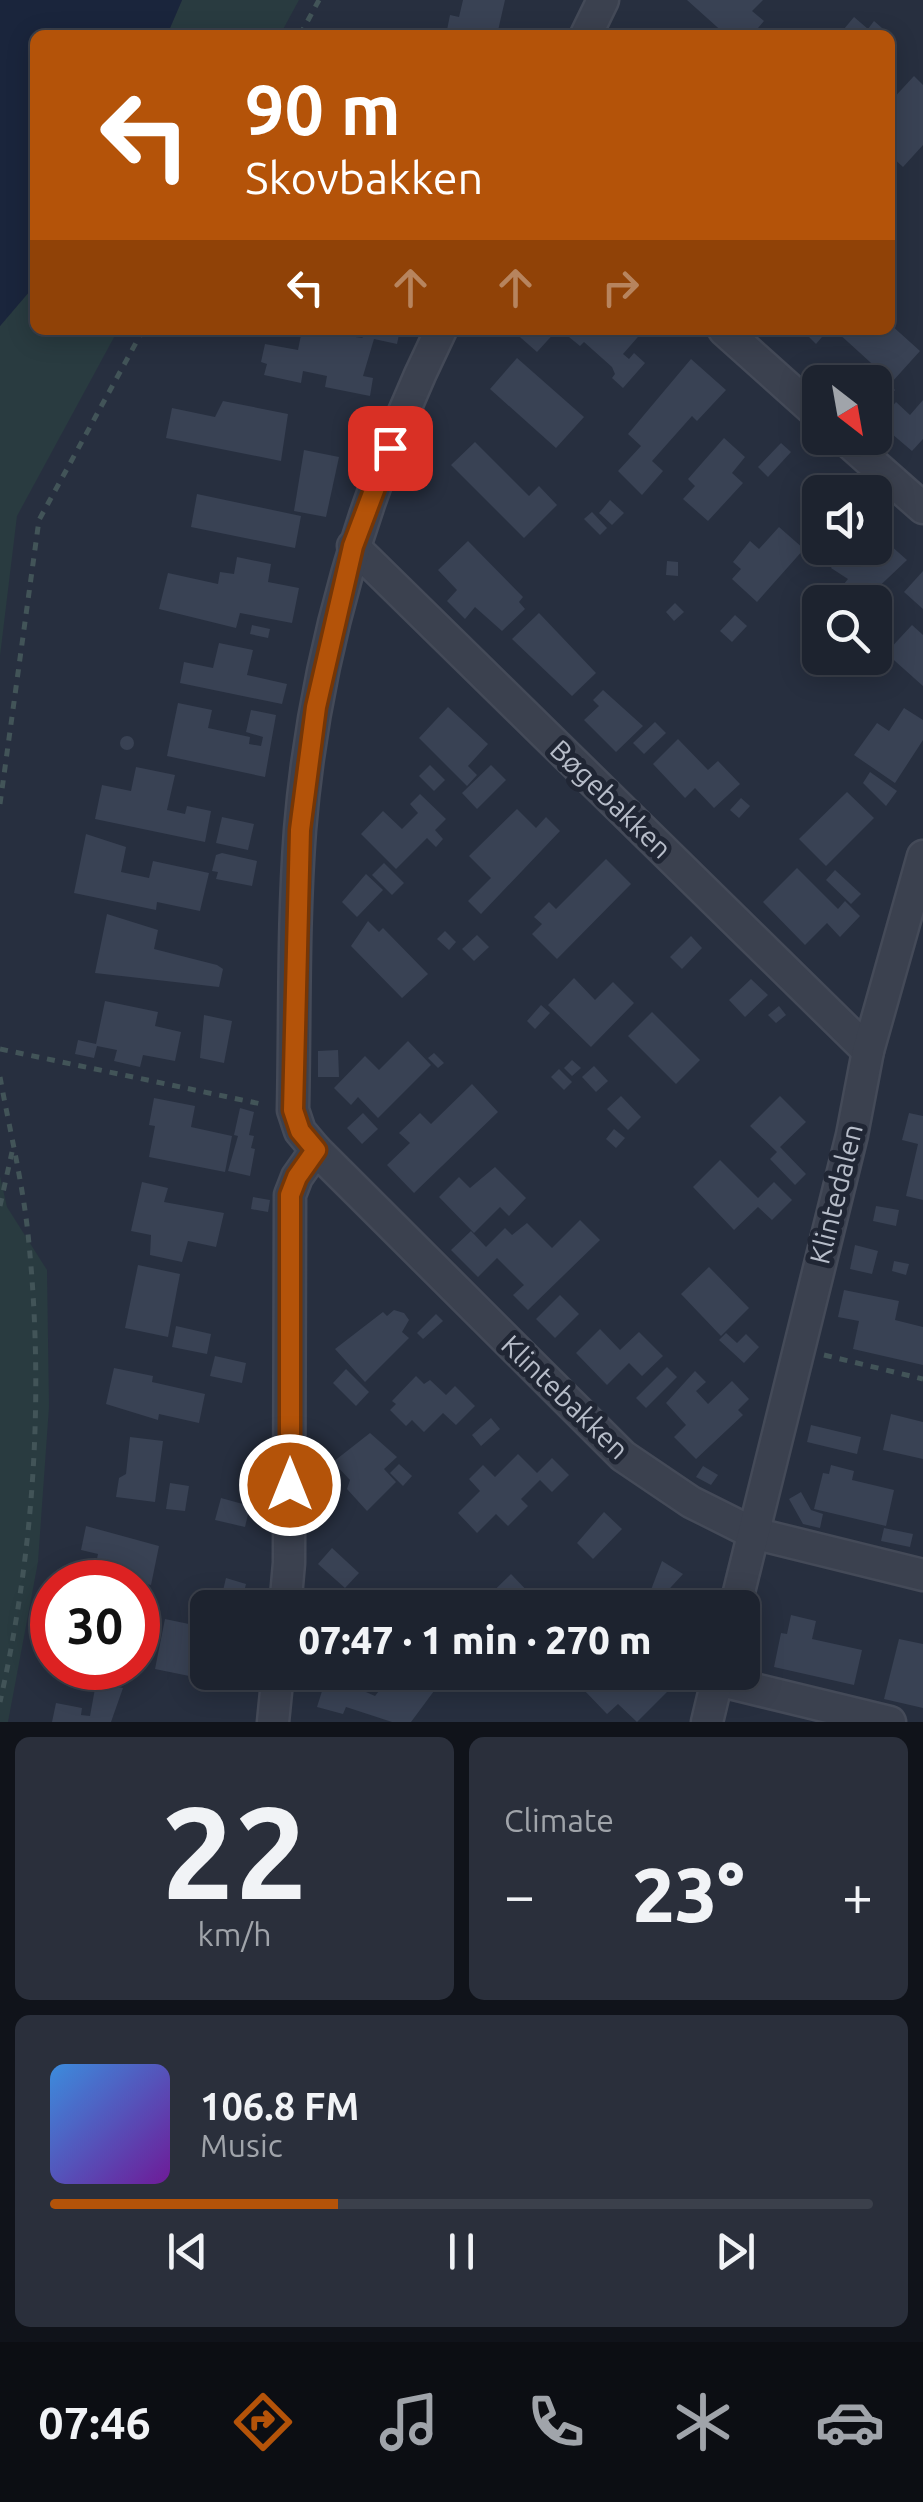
<!DOCTYPE html>
<html lang="en">
<head>
<meta charset="utf-8">
<style>
  body { margin:0; font-family:Ubuntu,sans-serif; background:#2a2f3b; color:#f1f3f6; height:100vh; display:flex; flex-direction:column; font-size:38px; white-space:nowrap }
  * { box-sizing:border-box; margin:0 }
  p { font-size:32px; color:#a0a4aa }
  .icon { flex:none; width:55px; height:55px; fill:none; stroke:currentColor; stroke-width:2; stroke-linecap:round; stroke-linejoin:round }
  .map { position:relative; height:1722px; overflow:hidden }
  .side { display:flex; flex-direction:column; gap:15px; padding:15px; background:#10131a; flex:1 }
  .side>* { flex:none }
  .hud { position:absolute; left:30px; top:30px; width:865px; height:305px; border-radius:15px; box-shadow:0 5px 25px #0003,0 0 0 2px #3b404b; background:#b45309; color:#fff; overflow:hidden }
  .needle { width:65px; rotate:149deg }
  .fabs { position:absolute; left:802px; top:365px; display:grid; gap:20px }
  .fabs a { display:grid; place-items:center; width:90px; height:90px; border-radius:15px; background:#1d232f; box-shadow:0 5px 25px #0003,0 0 0 2px #3b404b; font-size:50px }
  .speed { position:absolute; left:30px; top:1560px; display:flex; gap:20px; font-size:50px; font-weight:700; text-align:center }
  .speed>* { display:grid; place-content:center; width:130px; height:130px; border-radius:50%; background:#1d232f; box-shadow:0 5px 25px #0003,0 0 0 2px #3b404b; line-height:1 }
  .speed .limit { border:15px solid #d22; background:#fff; color:#111 }
  .pin { position:absolute; display:grid; place-items:center; width:85px; height:85px; color:#fff; margin:-42px; border-radius:20px; box-shadow:0 5px 15px #0006 }
  .me { position:absolute; width:110px; margin:-55px; rotate:0deg; stroke-linejoin:round; filter:drop-shadow(0 0 8px #0008) }
  .turn { display:flex; align-items:center; gap:35px; height:210px; padding:0 50px; font-size:45px }
  .turn .icon { width:130px; height:130px; stroke-width:2.5 }
  .turn b { display:block; font-size:70px; line-height:85px }
  .lanes { display:flex; align-items:center; height:95px; padding:0 50px; background:#0003; justify-content:center; gap:50px; direction:ltr }
  .lanes .off { opacity:.35 }
  .big { font-size:75px; font-weight:800; line-height:1.1 }
  .side .card { flex:1; display:flex; flex-direction:column; justify-content:center; gap:15px; min-width:0; padding:0 35px; border-radius:15px; background:#2a2f3b }
  .side .dial { align-items:center; gap:0 }
  .dial b { font-size:130px; line-height:1 }
  .song { display:flex; align-items:center; gap:30px }
  .cover { width:120px; height:120px; border-radius:15px; background:linear-gradient(135deg,hsl(210 70% 55%),hsl(280 70% 35%)) }
  .played { height:10px; border-radius:5px; background:linear-gradient(90deg,#b45309 35%,#3b404b 35%) }
  .keys { display:flex; justify-content:space-around; direction:ltr }
  .heat { display:flex; justify-content:space-between; align-items:center; font-size:55px; direction:ltr }
  .side .tiles { flex:1; display:grid; gap:15px; grid-template-columns:1fr 1fr }
  .card:last-child { grid-column:span 2 }
  .trip { position:absolute; left:190px; top:1590px; width:570px; height:100px; border-radius:15px; background:#1d232f; box-shadow:0 5px 25px #0003,0 0 0 2px #3b404b; font-weight:800; line-height:100px; text-align:center }
  .menu { display:flex; height:160px; justify-content:space-around; align-items:center; background:#0c0e13; color:#a0a4aa }
  .menu .icon { width:70px; height:70px }
  .menu .on { color:#b45309 }
  .menu b { font-size:45px; color:#f1f3f6 }
  .map>svg:first-child { display:block }
  .green { fill:#293b40 }
  .water { fill:#1a253c }
  .building { fill:#394254 }
  .lines { fill:none; stroke-linecap:round; stroke-linejoin:round }
  .street-casing { stroke:#444a58; stroke-width:35 }
  .path { stroke:#425458; stroke-width:5; stroke-dasharray:8 8; stroke-linecap:butt }
  .street { stroke:#3b414f; stroke-width:30 }
  .route-casing { stroke:#753606; stroke-width:25 }
  .route { stroke:#b45309; stroke-width:18 }
  .labels { text-anchor:middle; stroke-width:10; stroke-linejoin:round; paint-order:stroke }
  .street-label { font-size:28px; fill:#b7bdc9; stroke:#202634 }
</style>
</head>
<body>
<div class="map">
<svg width="923" height="1722" viewBox="0 0 923 1722">
  <rect width="100%" height="100%" fill="#272f3f"/>
  <g class="green">
    <path d="M182 0H299L280 35H167Z"/>
    <path d="M35 285V330H118L17 516 0 656V326Z"/>
    <path d="M0 1176 7 1207 47 1270 49 1407 38 1562 8 1722H0Z"/>
  </g>
  <path class="water" d="M0 0H182L167 35H35V285L0 326Z"/>
  <g class="building">
    <path d="M463 0H505L497 35H446L450 15 459 17Z"/>
    <path d="M687 0H763L752 11 764 21 752 35H726Z"/>
    <path d="M854 17 868 29 874 21 890 35H839Z"/>
    <path d="M914 76 923 85V145L903 167 890 155V102Z"/>
    <path d="M890 324 920 351 892 382 837 332 890 330Z"/>
    <path d="M302 330 363 338 356 330H400L397 344 374 339 363 376 373 378 370 396 325 387 327 376 303 371 301 383 264 375 267 364 261 362 265 344 298 350Z"/>
    <path d="M512 330H557L537 352Z"/>
    <path d="M570 330H644L623 354 629 359 634 353 645 363 623 388 612 378 615 374 612 367 584 342 580 346 569 337Z"/>
    <path d="M810 330H828L816 344 806 334Z"/>
    <path d="M517 358 584 417 556 448 490 389Z"/>
    <path d="M691 359 726 390 697 421 692 416 652 461 663 471 642 495 618 471 641 446 628 434Z"/>
    <path d="M886 381 895 390 875 413V393Z"/>
    <path d="M923 400V439L912 451 878 422 896 402 910 415Z"/>
    <path d="M223 401 288 414 281 461 166 438 172 408 215 417Z"/>
    <path d="M724 438 745 457 732 473 743 483 708 521 683 499 695 486 688 479Z"/>
    <path d="M475 442 529 496 539 486 557 505 524 538 451 465Z"/>
    <path d="M781 443 791 452 768 477 758 467Z"/>
    <path d="M304 450 339 457 326 517 294 511Z"/>
    <path d="M197 494 301 516 295 548 191 527Z"/>
    <path d="M610 500 624 513 612 525 599 513Z"/>
    <path d="M592 512 607 528 600 535 584 519Z"/>
    <path d="M779 527 804 549 757 602 732 579 741 569 733 562 750 541 759 549Z"/>
    <path d="M468 541 523 597 519 602 525 609 502 631 475 607 465 619 447 601 457 590 438 570Z"/>
    <path d="M890 545 907 560 868 597 859 588 851 597 860 602H820V622L809 615 829 583 839 590 848 579 831 568 841 553 835 548H873L882 555Z"/>
    <path d="M237 557 271 564 268 582 299 588 292 623 240 613 236 628 159 609 168 573 218 584 220 572 234 574Z"/>
    <path d="M667 561 678 562V576L666 575Z"/>
    <path d="M923 571V609L904 592Z"/>
    <path d="M675 603 684 612 674 621 666 612Z"/>
    <path d="M539 613 596 673 572 696 512 639Z"/>
    <path d="M735 615 747 626 732 642 720 631Z"/>
    <path d="M252 625 270 629 268 638 250 634Z"/>
    <path d="M912 625 923 635V686L886 653Z"/>
    <path d="M219 643 253 650 247 675 287 684 282 704 180 683 184 662 213 668Z"/>
    <path d="M603 690 643 726 616 752 584 720 599 706 593 700Z"/>
    <path d="M178 703 212 710 208 728 250 737 249 744 261 746 263 737 246 732 251 710 276 715 265 777 167 756Z"/>
    <path d="M448 707 488 744 468 766 477 775 467 786 419 738Z"/>
    <path d="M904 708 923 720V740L895 783 854 755 877 723 889 731Z"/>
    <path d="M655 722 666 733 644 754 633 743Z"/>
    <circle cx="127" cy="743" r="7"/>
    <path d="M678 739 708 770 718 761 740 784 714 808 695 788 685 798 653 764Z"/>
    <path d="M430 765 445 780 434 791 419 776Z"/>
    <path d="M491 765 506 780 477 809 462 793Z"/>
    <path d="M136 767 175 775 167 810 185 814 187 806 211 811 205 842 95 819 102 785 131 791Z"/>
    <path d="M870 772 897 791 886 806 863 783Z"/>
    <path d="M847 792 874 818 826 866 799 839Z"/>
    <path d="M420 794 446 819 435 830 443 839 436 847 427 838 396 869 361 834 383 811 402 829 418 813 410 804Z"/>
    <path d="M741 798 750 806 739 818 730 810Z"/>
    <path d="M517 809 536 828 546 817 560 831 481 914 468 901 491 878 469 856Z"/>
    <path d="M222 817 254 824 248 850 216 843Z"/>
    <path d="M86 834 126 847 121 872 149 878 153 861 209 873 200 911 157 902 156 910 74 893Z"/>
    <path d="M222 853 257 861 252 886 216 879 218 872 212 871 216 855Z"/>
    <path d="M606 859 631 884 557 959 532 934 542 924 534 917 549 902 556 909Z"/>
    <path d="M384 863 404 883 392 895 372 875Z"/>
    <path d="M797 868 838 909 845 901 860 916 840 937 827 923 805 945 763 902Z"/>
    <path d="M835 870 861 894 851 904 826 880Z"/>
    <path d="M366 874 383 890 357 917 342 902Z"/>
    <path d="M107 914 158 930 154 949 217 965 223 969 219 987 95 973Z"/>
    <path d="M368 921 379 932 383 928 428 974 402 998 351 946Z"/>
    <path d="M445 931 456 942 449 950 437 939Z"/>
    <path d="M477 935 489 947 474 961 462 949Z"/>
    <path d="M691 936 702 948 682 969 670 957Z"/>
    <path d="M574 978 595 1000 613 982 634 1003 591 1047 548 1005Z"/>
    <path d="M751 979 768 995 745 1017 729 1000Z"/>
    <path d="M105 1001 158 1012 155 1026 181 1032 175 1061 143 1055 140 1067 114 1061 117 1050 97 1046 94 1058 75 1054 78 1040 96 1044Z"/>
    <path d="M541 1005 550 1013 535 1029 527 1021Z"/>
    <path d="M779 1006 786 1015 776 1023 768 1015Z"/>
    <path d="M652 1012 700 1060 676 1084 628 1036Z"/>
    <path d="M204 1015 232 1021 224 1063 200 1058Z"/>
    <path d="M408 1041 431 1065 378 1118 358 1097 351 1105 334 1088 365 1056 379 1070Z"/>
    <path d="M338 1050 339 1077H318V1051Z"/>
    <path d="M434 1053 444 1063 438 1068 428 1058Z"/>
    <path d="M572 1060 581 1068 572 1076 564 1068Z"/>
    <path d="M594 1066 608 1081 596 1092 582 1077Z"/>
    <path d="M559 1069 572 1082 564 1090 551 1077Z"/>
    <path d="M472 1084 498 1112 414 1193 387 1165 410 1143 399 1133 420 1113 431 1124Z"/>
    <path d="M621 1096 641 1117 628 1130 607 1109Z"/>
    <path d="M780 1096 806 1122 780 1147 806 1174 795 1185 770 1159 777 1152 750 1126Z"/>
    <path d="M154 1098 195 1106 191 1127 232 1136 225 1172 149 1157 155 1126 149 1125Z"/>
    <path d="M240 1108 254 1112 249 1135 254 1136 251 1148 255 1149 250 1176 228 1171 238 1136 234 1135Z"/>
    <path d="M363 1113 378 1129 362 1144 347 1128Z"/>
    <path d="M909 1113 923 1116V1200L906 1196 918 1144 902 1140Z"/>
    <path d="M614 1129 625 1138 616 1148 606 1139Z"/>
    <path d="M720 1160 758 1198 774 1182 792 1200 772 1220 758 1207 734 1230 693 1187Z"/>
    <path d="M495 1167 526 1198 509 1216 500 1207 474 1233 439 1197 459 1177 470 1188Z"/>
    <path d="M142 1182 168 1188 164 1202 224 1213 216 1247 188 1241 182 1262 150 1255 151 1235 131 1231Z"/>
    <path d="M253 1197 270 1200 268 1212 251 1209Z"/>
    <path d="M876 1206 899 1210 896 1226 873 1221Z"/>
    <path d="M580 1220 600 1240 528 1310 513 1295 524 1285 497 1258 478 1277 451 1250 471 1231 486 1247 505 1228 512 1235 527 1223 552 1248Z"/>
    <path d="M855 1245 878 1251 872 1274 850 1269Z"/>
    <path d="M894 1261 909 1264 906 1275 892 1271Z"/>
    <path d="M138 1265 180 1274 168 1337 125 1328Z"/>
    <path d="M709 1267 749 1308 721 1336 681 1294Z"/>
    <path d="M844 1290 899 1301 895 1320 923 1327V1365L853 1349 859 1321 838 1317Z"/>
    <path d="M560 1295 579 1314 555 1338 536 1319Z"/>
    <path d="M394 1310 404 1313 409 1320 402 1332 409 1338 365 1382 335 1349 383 1312 387 1316Z"/>
    <path d="M436 1314 443 1321 423 1339 417 1333Z"/>
    <path d="M176 1326 211 1334 207 1354 172 1347Z"/>
    <path d="M600 1329 620 1350 639 1332 663 1356 642 1376 629 1363 607 1385 576 1353Z"/>
    <path d="M726 1333 737 1343 746 1334 759 1347 744 1363 719 1340Z"/>
    <path d="M215 1356 246 1363 242 1383 210 1376Z"/>
    <path d="M667 1367 677 1377 646 1408 636 1398Z"/>
    <path d="M114 1368 153 1376 152 1382 205 1394 199 1423 159 1414 158 1420 106 1404Z"/>
    <path d="M346 1369 369 1392 356 1406 333 1383Z"/>
    <path d="M695 1371 706 1382 696 1391 708 1404 732 1381 749 1399 738 1410 743 1415 696 1459 674 1437 686 1425 666 1403Z"/>
    <path d="M416 1376 424 1384 430 1380 446 1395 455 1386 475 1406 456 1425 443 1413 424 1432 412 1420 406 1426 390 1410 396 1404 392 1401Z"/>
    <path d="M891 1414 923 1422V1459L883 1450Z"/>
    <path d="M491 1418 500 1429 481 1446 472 1435Z"/>
    <path d="M811 1425 861 1437 857 1454 807 1442Z"/>
    <path d="M370 1433 397 1457 384 1469 396 1482 367 1511 347 1489 350 1480 333 1462Z"/>
    <path d="M130 1437 163 1441 155 1502 116 1497 119 1478 126 1474Z"/>
    <path d="M518 1454 537 1473 552 1458 569 1475 552 1492 540 1480 521 1499 528 1506 508 1526 496 1514 477 1533 458 1513 480 1491 469 1479 483 1465 495 1477Z"/>
    <path d="M399 1464 412 1476 403 1486 390 1473Z"/>
    <path d="M831 1465 854 1471 852 1480 894 1490 886 1526 814 1509 823 1473 829 1474Z"/>
    <path d="M703 1466 718 1475 711 1485 696 1477Z"/>
    <path d="M170 1483 189 1486 185 1511 166 1509Z"/>
    <path d="M801 1492 811 1510 823 1514 820 1528 803 1524 789 1499Z"/>
    <path d="M221 1498 250 1506 245 1527 215 1520Z"/>
    <path d="M604 1512 622 1529 593 1559 577 1543Z"/>
    <path d="M86 1526 159 1546 151 1585 94 1573 98 1554 81 1550Z"/>
    <path d="M884 1528 913 1534 910 1547 881 1541Z"/>
    <path d="M332 1548 359 1573 345 1588 318 1564Z"/>
    <path d="M662 1561 683 1574 660 1599 649 1595Z"/>
    <path d="M511 1574 535 1599 527 1608H476Z"/>
    <path d="M226 1578 246 1584 240 1608H224L220 1603Z"/>
    <path d="M791 1615 816 1621 812 1639 862 1650 854 1685 774 1667 781 1633 787 1634Z"/>
    <path d="M165 1619 208 1628 199 1678 155 1669Z"/>
    <path d="M899 1639 923 1644V1708L884 1699Z"/>
    <path d="M206 1672H241L237 1690 204 1684Z"/>
    <path d="M394 1672H409L434 1691 411 1722H392L346 1707 343 1714 317 1707 327 1675 375 1696Z"/>
    <path d="M528 1672H555L541 1686Z"/>
    <path d="M613 1672H660L669 1690 637 1722 618 1704 607 1714 584 1690 598 1677 603 1682Z"/>
    <path d="M96 1683 123 1688 111 1722H52L56 1703 82 1708 81 1715 90 1716Z"/>
  </g>
  <g class="lines">
    <defs>
      <g id="street">
        <path d="M586 35 603 0"/>
        <path d="M724 330 820 416"/>
        <path d="M844 438 923 508"/>
        <path d="M353 546 868 1051"/>
        <path d="M316 1150 623 1456 691 1502 753 1533 923 1575"/>
        <path d="M285 1608 289 1563 290 1195 297 1177 316 1150 300 1131 293 1110C295 1017 293 923 300 830 314 657 365 485 441 330"/>
        <path d="M735 1608 852 1135 868 1051 923 856"/>
        <path d="M717 1680 890 1722"/>
        <path d="M273 1722 278 1672"/>
        <path d="M707 1722 719 1672"/>
      </g>
    </defs>
    <use href="#street" class="street-casing"/>
    <g class="path">
      <path d="M300 35 319 0"/>
      <path d="M0 804 39 520 143 330"/>
      <path d="M0 1049 266 1105"/>
      <path d="M0 1077C10 1132 24 1188 29 1244 44 1397 34 1551 0 1702"/>
      <path d="M0 1206 12 1152"/>
      <path d="M824 1355 923 1379"/>
    </g>
    <use href="#street" class="street"/>
  </g>
  <g class="lines">
    <defs>
      <path id="route" d="M290 1485V1195L297 1177 316 1150 300 1131 293 1110 300 830 316 707 353 546 390 448"/>
    </defs>
    <use href="#route" class="route-casing"/>
    <use href="#route" class="route"/>
  </g>
  <g class="labels">
    <g class="street-label">
      <text transform="translate(611 799) rotate(44)" y="10">Bøgebakken</text>
      <text transform="translate(836 1194) rotate(-76)" y="10">Klintedalen</text>
      <text transform="translate(565 1397) rotate(44)" y="10">Klintebakken</text>
    </g>
  </g>
</svg>
<div class="fabs">
<a><svg class="needle" viewBox="-14 -14 28 28"><path d="M0-13l5 13h-10z" fill="#e53935"/><path d="M0 13l5-13h-10z" fill="#a0a4aa"/></svg></a>
<a><svg class="icon" aria-label="sound" viewBox="0 0 24 24"><path d="M4 9h4l5-4v14l-5-4H4zM17 9q2 3 0 6"/></svg></a>
<a><svg class="icon" aria-label="search" viewBox="0 0 24 24"><circle cx="10" cy="10" r="6"/><path d="M15 15l6 6"/></svg></a>
</div>
<div class="speed"><div class="limit">30</div></div>
<div class="pin" style="left:390px;top:448px;background:#d93025"><svg class="icon" aria-label="arrive" viewBox="0 0 24 24"><path d="M6 21V4h12l-3 4 3 4H6"/></svg></div>
<svg class="me" style="left:290px;top:1485px" viewBox="-20 -20 40 40"><circle r="17" fill="#b45309" stroke="#fff" stroke-width="3"/><path d="M0-11L8 9 0 5-8 9z" fill="#fff"/></svg>
<div class="trip">07:47 · 1 min · 270 m</div>
<div class="hud">
<div class="turn"><svg class="icon" aria-label="left" viewBox="0 0 24 24"><path d="M17 20v-9H6M10 6l-5 5 5 5"/></svg><div><b>90 m</b>Skovbakken</div></div>
<div class="lanes"><svg class="icon" aria-label="left" viewBox="0 0 24 24"><path d="M17 20v-9H6M10 6l-5 5 5 5"/></svg><svg class="icon off" aria-label="ahead" viewBox="0 0 24 24"><path d="M12 20V5M6 11l6-6 6 6"/></svg><svg class="icon off" aria-label="ahead" viewBox="0 0 24 24"><path d="M12 20V5M6 11l6-6 6 6"/></svg><svg class="icon off" aria-label="right" viewBox="0 0 24 24"><path d="M7 20v-9h11M14 6l5 5-5 5"/></svg></div>
</div>
</div>
<section class="side">
<div class="tiles">
<div class="card dial"><b>22</b><p>km/h</p></div>
<div class="card"><p>Climate</p>
<div class="heat"><a>−</a><b class="big">23°</b><a>+</a></div>
</div>
<div class="card">
<div class="song"><i class="cover"></i><div><b>106.8 FM</b><p>Music</p></div></div>
<div class="played"></div>
<div class="keys"><svg class="icon" aria-label="previous" viewBox="0 0 24 24"><path d="M18 5L8 12l10 7zM5 5v14"/></svg><svg class="icon" aria-label="pause" viewBox="0 0 24 24"><path d="M8 5v14M16 5v14"/></svg><svg class="icon" aria-label="next" viewBox="0 0 24 24"><path d="M6 5l10 7-10 7zM19 5v14"/></svg></div>
</div>
</div>
</section>
<nav class="menu">
<b>07:46</b>
<svg class="icon on" aria-label="directions" viewBox="0 0 24 24"><path d="M12 3l9 9-9 9-9-9zM9 14v-3h6M13 9l2 2-2 2"/></svg>
<svg class="icon" aria-label="music" viewBox="0 0 24 24"><path d="M9 18V5l10-2v13"/><circle cx="6" cy="18" r="3"/><circle cx="16" cy="16" r="3"/></svg>
<svg class="icon" aria-label="phone" viewBox="0 0 24 24"><path d="M5 4h4l2 5-3 2q2 4 5 5l2-3 5 2v4C11 20 4 13 5 4z"/></svg>
<svg class="icon" aria-label="climate" viewBox="0 0 24 24"><path d="M12 3v18M4 7l16 10M4 17L20 7"/></svg>
<svg class="icon" aria-label="car" viewBox="0 0 24 24"><path d="M5 17H2v-5l4-1 3-4h7l3 4 3 1v5h-3M9 17h6M6 11h13"/><circle cx="7" cy="17" r="2"/><circle cx="17" cy="17" r="2"/></svg>
</nav>
</body>
</html>
